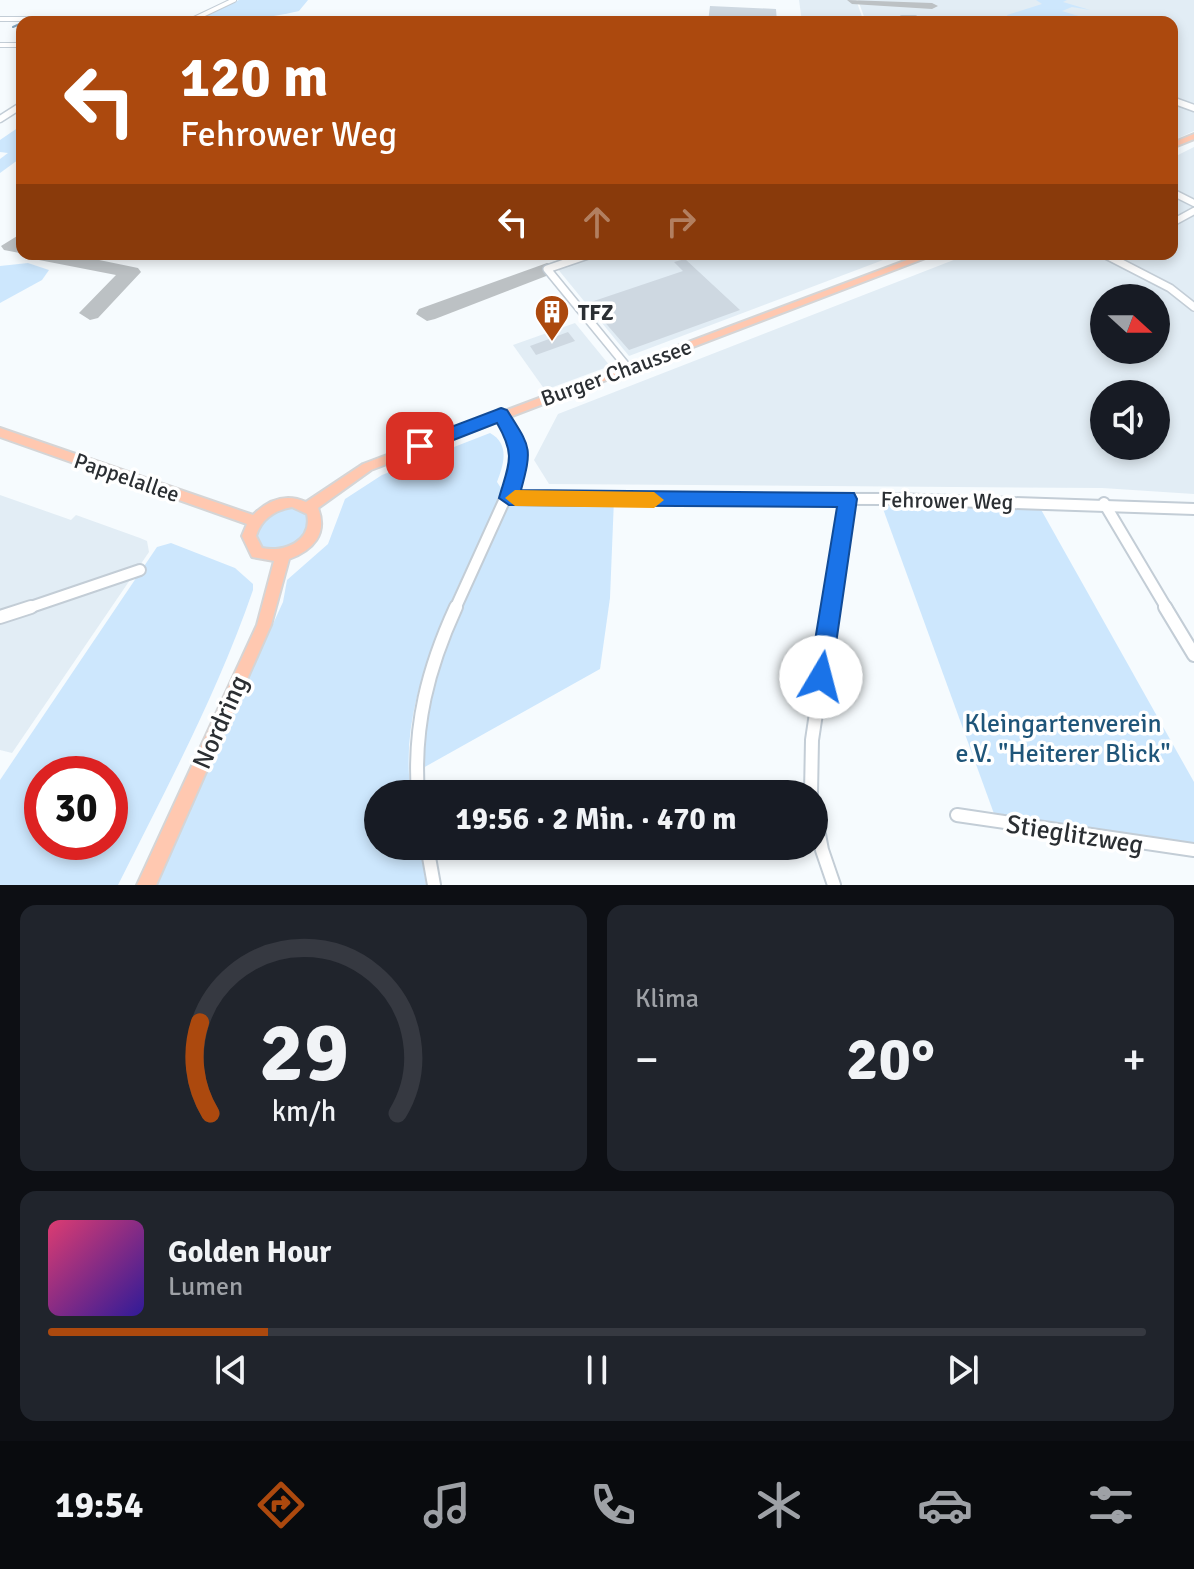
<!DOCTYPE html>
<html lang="de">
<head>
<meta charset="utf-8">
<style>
  body { margin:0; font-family:Signika,sans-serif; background:#20242c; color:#f1f3f6; height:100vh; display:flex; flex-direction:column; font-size:30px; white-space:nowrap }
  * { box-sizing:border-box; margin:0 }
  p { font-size:26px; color:#9ea1a6 }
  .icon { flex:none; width:44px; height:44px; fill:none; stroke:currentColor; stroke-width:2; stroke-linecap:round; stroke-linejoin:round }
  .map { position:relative; height:885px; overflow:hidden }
  .drawer { display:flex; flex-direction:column; gap:20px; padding:20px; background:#0d0f14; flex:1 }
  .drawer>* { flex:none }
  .banner { position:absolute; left:16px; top:16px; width:1162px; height:244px; border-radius:16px; box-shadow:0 4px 12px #0003; background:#ac490e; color:#fff; overflow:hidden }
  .needle { width:52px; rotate:111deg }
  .tools { position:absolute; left:1090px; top:284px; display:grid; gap:16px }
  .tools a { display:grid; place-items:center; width:80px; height:80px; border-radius:50%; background:#171b24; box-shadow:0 4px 12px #0003; font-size:40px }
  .speed { position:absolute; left:24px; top:756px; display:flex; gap:16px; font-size:40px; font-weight:700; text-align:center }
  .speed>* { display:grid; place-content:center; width:104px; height:104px; border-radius:50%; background:#171b24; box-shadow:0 4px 12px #0003; line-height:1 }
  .speed .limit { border:12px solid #d22; background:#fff; color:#111 }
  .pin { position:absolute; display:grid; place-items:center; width:68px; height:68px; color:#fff; margin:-34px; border-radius:16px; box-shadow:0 4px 12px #0006 }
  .me { position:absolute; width:88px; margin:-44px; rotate:8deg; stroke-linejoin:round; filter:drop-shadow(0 0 6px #0008) }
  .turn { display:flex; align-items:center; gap:28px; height:168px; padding:0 32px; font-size:36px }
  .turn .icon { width:104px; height:104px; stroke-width:2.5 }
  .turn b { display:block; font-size:56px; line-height:68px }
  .lanes { display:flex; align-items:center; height:76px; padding:0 32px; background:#0003; justify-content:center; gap:40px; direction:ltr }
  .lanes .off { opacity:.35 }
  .big { font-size:60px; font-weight:700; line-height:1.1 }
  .drawer .widget { flex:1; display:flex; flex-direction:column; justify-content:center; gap:12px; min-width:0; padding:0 28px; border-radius:16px; background:#20242c }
  .drawer .dial { align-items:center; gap:0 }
  .dial svg { height:208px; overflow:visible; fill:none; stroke:#363941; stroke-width:7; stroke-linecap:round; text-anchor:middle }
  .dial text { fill:#f1f3f6; stroke:none }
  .song { display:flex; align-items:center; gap:24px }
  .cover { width:96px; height:96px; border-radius:12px; background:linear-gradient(135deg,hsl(340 70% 55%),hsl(250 70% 35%)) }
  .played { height:8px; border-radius:4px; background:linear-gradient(90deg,#ac490e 20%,#363941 20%) }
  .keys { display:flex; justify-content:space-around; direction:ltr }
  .heat { display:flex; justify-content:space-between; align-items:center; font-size:44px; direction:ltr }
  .drawer .tiles { flex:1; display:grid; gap:20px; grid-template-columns:1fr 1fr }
  .widget:last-child { grid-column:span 2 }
  .trip { position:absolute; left:364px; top:780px; width:464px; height:80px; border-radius:40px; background:#171b24; box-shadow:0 4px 12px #0003; font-weight:700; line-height:80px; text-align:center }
  .menu { display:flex; height:128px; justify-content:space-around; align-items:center; background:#090b0e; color:#9ea1a6 }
  .menu .icon { width:56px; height:56px }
  .menu .current { color:#ac490e }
  .menu b { font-size:36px; color:#f1f3f6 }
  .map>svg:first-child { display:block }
  .built { fill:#e2edf5; fill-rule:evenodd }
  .green { fill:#cde7fd; fill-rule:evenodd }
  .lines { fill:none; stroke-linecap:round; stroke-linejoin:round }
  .stream { stroke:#83a4bd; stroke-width:2 }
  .taxiway { fill:#bcc1c4; fill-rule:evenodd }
  .building { fill:#ced8e1 }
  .minor-far4-casing { stroke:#c3cdd6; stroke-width:6 }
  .minor-far3-casing { stroke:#c3cdd6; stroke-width:9 }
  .minor-far2-casing { stroke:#c3cdd6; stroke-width:10 }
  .minor-far1-casing { stroke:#c3cdd6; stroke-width:14 }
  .minor-casing { stroke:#c3cdd6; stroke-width:16 }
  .major-casing { stroke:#d5d5d6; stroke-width:4 }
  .minor-far4 { stroke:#fff; stroke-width:4 }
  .minor-far3 { stroke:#fff; stroke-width:6 }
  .minor-far2 { stroke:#fff; stroke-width:7 }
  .minor-far1 { stroke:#fff; stroke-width:10 }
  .minor { stroke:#fff; stroke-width:12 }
  .major { fill:#ffc8b0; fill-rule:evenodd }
  .route { fill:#1a73e8; stroke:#114b97; stroke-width:2 }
  .slow { fill:#f59e0b }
  .labels { text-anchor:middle; stroke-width:7; stroke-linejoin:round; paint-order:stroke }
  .poi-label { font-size:22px; font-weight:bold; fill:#2b2f33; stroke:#fff; text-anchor:start }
  .street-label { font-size:22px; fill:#2b2f33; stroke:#fff }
  .near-street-label { font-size:26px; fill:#2b2f33; stroke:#fff }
  .near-park-label { font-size:26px; fill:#1f5579; stroke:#fff }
</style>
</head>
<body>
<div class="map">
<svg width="1194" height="885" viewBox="0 0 1194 885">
  <rect width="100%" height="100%" fill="#f6fbfe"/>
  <g class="built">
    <path d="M799 0H856L864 22H802Z"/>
    <path d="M858 0H1194V131L1172 141V22H866Z"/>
    <path d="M1194 147V494L1102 488 549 484 534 460 558 414 969 254H1172V158ZM1104 298H1156V350H1104ZM1104 394H1156V446H1104Z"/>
    <path d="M577 254H899L629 356 552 262Z"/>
    <path d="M575 323 610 366 545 390 513 345Z"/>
    <path d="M0 495 71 520 76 515 140 538 147 541 149 552 12 753 0 750Z"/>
  </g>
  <g class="green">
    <path d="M239 0H308L299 11C264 19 230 22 194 22Z"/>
    <path d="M1036 0H1067L1063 2 1090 10 1072 7 1062 11 1098 22 1036 17V22H1011L1007 15 1042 4Z"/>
    <path d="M22 125V157L0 173V159L8 153 0 152V140Z"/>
    <path d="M28 263 49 270 42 280 0 303V266Z"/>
    <path d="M490 433C510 444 504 464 497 482L503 491C462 583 395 691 411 794H378V846H420L426 885H154L283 602 287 580 328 544 345 499 382 475Z"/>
    <path d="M509 498 614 499 610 598 600 669 414 773 431 668Z"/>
    <path d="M882 506H1039L1194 782V846L997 822Z"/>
    <path d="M284 508H295L307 516C312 544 283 551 261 548L255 533 267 516Z"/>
    <path d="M171 543 235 568 253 584V590C218 692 166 789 118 885H0V780L157 547ZM42 774H110V842H42Z"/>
  </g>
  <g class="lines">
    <g class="stream">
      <path d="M27 22 37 21"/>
      <path d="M13 27 22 23"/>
    </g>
    <g class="taxiway">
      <path d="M847 0 932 3 938 6 932 9 852 4Z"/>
      <path d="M22 233V254H25L4 250 1 246Z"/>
      <path d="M29 254H70L138 268 141 272 98 318 90 320 79 313 116 275 39 260Z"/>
      <path d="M547 263 554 265 557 269 554 273 435 319 427 321 416 314 419 309Z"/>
    </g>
  </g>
  <g class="building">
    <path d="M710 6 776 9 777 22H708Z"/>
    <path d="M685 259 740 310 629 350 588 303 683 271 674 262Z"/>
    <path d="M568 332 575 341 536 355 530 346Z"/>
  </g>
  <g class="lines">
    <defs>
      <g id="minor-far4">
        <path d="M0 19H195"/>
        <path d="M192 20 234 0"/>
        <path d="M908 22 902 18H915L918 22"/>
        <path d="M0 45H22"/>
      </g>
      <g id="minor-far3">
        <path d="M1172 100 1194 108"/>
        <path d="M0 119 22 105"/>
        <path d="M1172 192 1194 203"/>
        <path d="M1172 223 1194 211"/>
      </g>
      <g id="minor-far2">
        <path d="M591 254 547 269 628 368"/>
        <path d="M1104 254 1170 288 1194 307"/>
      </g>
      <g id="minor-far1">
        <path d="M509 498 893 499 1194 509"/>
        <path d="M1104 503 1167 609"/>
        <path d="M25 609 140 570"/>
        <path d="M455 609 519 468V445L501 414"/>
        <path d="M832 609 848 499"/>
      </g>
      <g id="minor">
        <path d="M1165 607 1194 655"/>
        <path d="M0 617 31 607"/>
        <path d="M418 794C413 726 428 668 456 607"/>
        <path d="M811 794 812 740 832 607"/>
        <path d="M814 808 822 850 834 885"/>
        <path d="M957 815 1194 850"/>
        <path d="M427 846 434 885"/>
      </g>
      <g id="major">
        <path d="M1194 134V139L1172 148V143Z"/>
        <path d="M923 254H936L371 470 318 508C328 534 313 550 289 559L271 625 156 885H137L257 625 274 561 252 557 242 536 247 524 0 437V428L253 515C268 500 286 493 306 502L363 464ZM292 507 307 514C313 541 284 553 262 548L256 536C261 519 275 510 292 507Z"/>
      </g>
    </defs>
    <use href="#minor-far4" class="minor-far4-casing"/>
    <use href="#minor-far3" class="minor-far3-casing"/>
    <use href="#minor-far2" class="minor-far2-casing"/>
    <use href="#minor-far1" class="minor-far1-casing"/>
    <use href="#minor" class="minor-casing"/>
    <use href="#major" class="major-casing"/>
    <use href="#minor-far4" class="minor-far4"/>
    <use href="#minor-far3" class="minor-far3"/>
    <use href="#minor-far2" class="minor-far2"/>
    <use href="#minor-far1" class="minor-far1"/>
    <use href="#minor" class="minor"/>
    <use href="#major" class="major"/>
  </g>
  <path class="route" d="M501 408 507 410C530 447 533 446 521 490L854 493 857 499 830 685 821 689 813 685 809 677 837 507 509 505 499 498C509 463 516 456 497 423L420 453 411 446 414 441Z"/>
  <path class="slow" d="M515 490 654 492 664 500 654 508 515 506 505 498Z"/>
  <defs>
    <symbol id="building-pin" viewBox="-11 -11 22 30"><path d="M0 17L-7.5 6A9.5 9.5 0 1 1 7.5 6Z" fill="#ac490e" stroke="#fff"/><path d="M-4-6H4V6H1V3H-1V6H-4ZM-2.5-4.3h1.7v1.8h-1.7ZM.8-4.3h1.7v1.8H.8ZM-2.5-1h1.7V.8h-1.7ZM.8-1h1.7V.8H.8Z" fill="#fff"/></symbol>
  </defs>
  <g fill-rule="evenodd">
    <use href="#building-pin" x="532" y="292" width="40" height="54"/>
  </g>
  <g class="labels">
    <g class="poi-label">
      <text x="578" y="320">TFZ</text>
    </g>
    <g class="street-label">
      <text transform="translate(616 372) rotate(-20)" y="8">Burger Chaussee</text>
      <text transform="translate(127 477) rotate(19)" y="8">Pappelallee</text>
      <text transform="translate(947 500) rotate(1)" y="8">Fehrower Weg</text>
    </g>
    <g class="near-street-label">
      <text transform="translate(220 722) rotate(-66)" y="9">Nordring</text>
      <text transform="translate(1075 834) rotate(9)" y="9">Stieglitzweg</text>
    </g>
    <g class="near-park-label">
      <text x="1063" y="732">Kleingartenverein<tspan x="1063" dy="30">e.V. "Heiterer Blick"</tspan></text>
    </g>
  </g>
</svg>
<div class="tools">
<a><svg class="needle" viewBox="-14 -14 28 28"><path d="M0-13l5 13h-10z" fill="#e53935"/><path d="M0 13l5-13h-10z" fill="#9ea1a6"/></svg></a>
<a><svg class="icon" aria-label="sound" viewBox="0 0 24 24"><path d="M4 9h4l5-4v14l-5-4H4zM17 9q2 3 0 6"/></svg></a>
</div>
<div class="speed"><div class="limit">30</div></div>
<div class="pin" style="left:420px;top:446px;background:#d93025"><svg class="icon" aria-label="arrive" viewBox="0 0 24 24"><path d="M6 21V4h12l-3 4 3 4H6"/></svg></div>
<svg class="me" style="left:821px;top:677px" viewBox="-20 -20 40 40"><circle r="19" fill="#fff"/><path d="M0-13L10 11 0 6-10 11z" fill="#1a73e8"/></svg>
<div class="trip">19:56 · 2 Min. · 470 m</div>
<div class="banner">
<div class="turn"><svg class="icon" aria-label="left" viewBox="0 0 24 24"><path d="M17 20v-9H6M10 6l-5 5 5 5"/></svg><div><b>120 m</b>Fehrower Weg</div></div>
<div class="lanes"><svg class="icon" aria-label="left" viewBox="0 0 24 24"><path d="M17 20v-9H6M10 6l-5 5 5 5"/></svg><svg class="icon off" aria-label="ahead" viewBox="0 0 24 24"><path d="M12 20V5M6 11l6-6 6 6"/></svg><svg class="icon off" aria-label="right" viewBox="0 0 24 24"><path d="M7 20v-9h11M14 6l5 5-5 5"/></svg></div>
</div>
</div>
<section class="drawer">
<div class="tiles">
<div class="widget dial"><svg viewBox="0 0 100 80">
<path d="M14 69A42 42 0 1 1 86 69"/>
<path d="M14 69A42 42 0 0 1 10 34" stroke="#ac490e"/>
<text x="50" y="56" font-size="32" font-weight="700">29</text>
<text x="50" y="72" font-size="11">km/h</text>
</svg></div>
<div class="widget"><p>Klima</p>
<div class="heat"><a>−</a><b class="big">20°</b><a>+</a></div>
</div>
<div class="widget">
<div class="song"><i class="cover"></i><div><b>Golden Hour</b><p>Lumen</p></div></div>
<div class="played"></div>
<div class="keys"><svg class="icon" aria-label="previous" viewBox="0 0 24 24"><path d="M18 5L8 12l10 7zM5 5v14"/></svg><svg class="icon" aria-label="pause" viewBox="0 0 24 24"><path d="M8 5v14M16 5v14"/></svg><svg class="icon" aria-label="next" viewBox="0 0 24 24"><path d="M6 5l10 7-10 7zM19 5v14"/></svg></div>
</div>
</div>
</section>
<nav class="menu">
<b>19:54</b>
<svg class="icon current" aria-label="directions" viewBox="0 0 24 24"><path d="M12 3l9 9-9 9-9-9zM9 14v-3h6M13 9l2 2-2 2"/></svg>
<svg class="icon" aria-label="music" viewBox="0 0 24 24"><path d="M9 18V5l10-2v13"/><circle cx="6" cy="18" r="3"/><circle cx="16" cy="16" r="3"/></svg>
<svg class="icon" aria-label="phone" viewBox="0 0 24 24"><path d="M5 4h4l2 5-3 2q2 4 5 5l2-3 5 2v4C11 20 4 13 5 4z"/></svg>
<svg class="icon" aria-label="climate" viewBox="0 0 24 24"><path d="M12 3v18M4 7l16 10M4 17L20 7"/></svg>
<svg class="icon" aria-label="car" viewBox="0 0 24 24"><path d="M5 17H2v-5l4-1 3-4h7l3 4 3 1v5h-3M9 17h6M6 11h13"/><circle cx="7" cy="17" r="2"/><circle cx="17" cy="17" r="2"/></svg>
<svg class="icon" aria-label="filters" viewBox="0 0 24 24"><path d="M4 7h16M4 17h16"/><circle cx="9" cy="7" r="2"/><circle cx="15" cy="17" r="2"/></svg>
</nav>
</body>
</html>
